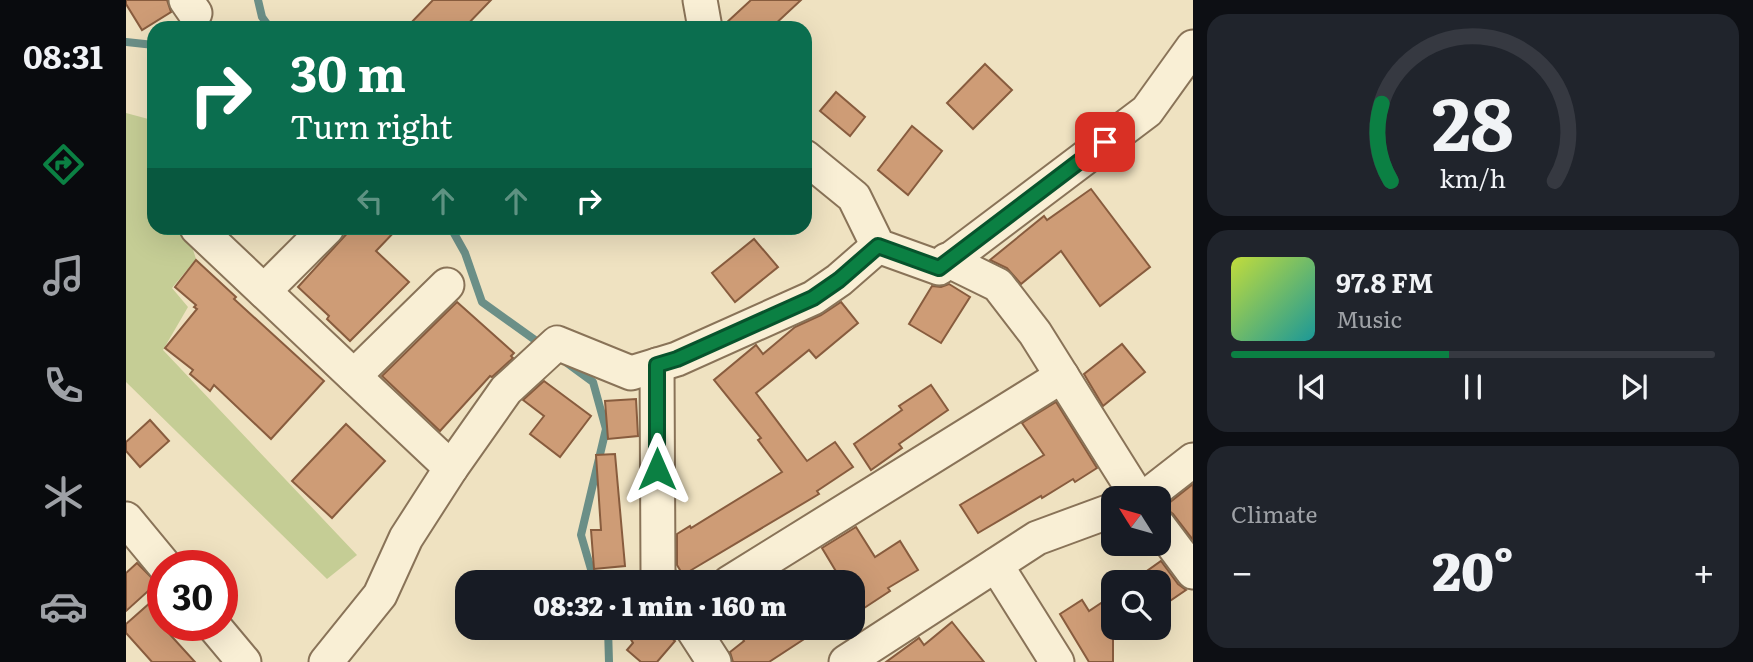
<!DOCTYPE html>
<html lang="en">
<head>
<meta charset="utf-8">
<style>
  body { margin:0; font-family:Literata,serif; background:#20242c; color:#f1f3f6; height:100vh; display:flex; flex-direction:column; font-size:26px; white-space:nowrap }
  * { box-sizing:border-box; margin:0 }
  p { font-size:23px; color:#9ea1a6 }
  .icon { flex:none; width:38px; height:38px; fill:none; stroke:currentColor; stroke-width:2; stroke-linecap:round; stroke-linejoin:round }
  .map { position:relative; flex:1; overflow:hidden }
  .panel { display:flex; flex-direction:column; gap:14px; padding:14px; background:#0d0f14; width:560px }
  .panel>* { flex:none }
  .guide { position:absolute; left:21px; top:21px; width:665px; height:214px; border-radius:21px; box-shadow:0 7px 28px #0002; background:#0b6e4f; color:#fff; overflow:hidden }
  .needle { width:46px; rotate:307deg }
  .buttons { position:absolute; left:975px; top:486px; display:grid; gap:14px }
  .buttons a { display:grid; place-items:center; width:70px; height:70px; border-radius:14px; background:#171b24; box-shadow:0 7px 28px #0002; font-size:35px }
  .speed { position:absolute; left:21px; top:550px; display:flex; gap:14px; font-size:35px; font-weight:700; text-align:center }
  .speed>* { display:grid; place-content:center; width:91px; height:91px; border-radius:50%; background:#171b24; box-shadow:0 7px 28px #0002; line-height:1 }
  .speed .limit { border:10px solid #d22; background:#fff; color:#111 }
  .pin { position:absolute; display:grid; place-items:center; width:60px; height:60px; color:#fff; margin:-30px; border-radius:14px; box-shadow:0 4px 10px #0006 }
  .me { position:absolute; width:77px; margin:-38px; rotate:0deg; stroke-linejoin:round; filter:drop-shadow(0 0 5px #0008) }
  .turn { display:flex; align-items:center; gap:24px; height:147px; padding:0 28px; font-size:32px }
  .turn .icon { width:91px; height:91px; stroke-width:2.5 }
  .turn b { display:block; font-size:49px; line-height:60px }
  .lanes { display:flex; align-items:center; height:66px; padding:0 28px; background:#0003; justify-content:center; gap:35px; direction:ltr }
  .lanes .off { opacity:.35 }
  .big { font-size:52px; font-weight:800; line-height:1.1 }
  .panel .card { flex:1; display:flex; flex-direction:column; justify-content:center; gap:10px; min-width:0; padding:0 24px; border-radius:21px; background:#20242c }
  .panel .dial { align-items:center; gap:0 }
  .dial svg { height:182px; overflow:visible; fill:none; stroke:#363941; stroke-width:7; stroke-linecap:round; text-anchor:middle }
  .dial text { fill:#f1f3f6; stroke:none }
  .song { display:flex; align-items:center; gap:21px }
  .cover { width:84px; height:84px; border-radius:10px; background:linear-gradient(135deg,hsl(70 70% 55%),hsl(180 70% 35%)) }
  .played { height:7px; border-radius:4px; background:linear-gradient(90deg,#0b8043 45%,#363941 45%) }
  .keys { display:flex; justify-content:space-around; direction:ltr }
  .heat { display:flex; justify-content:space-between; align-items:center; font-size:38px; direction:ltr }
  .trip { position:absolute; left:329px; top:570px; width:410px; height:70px; border-radius:21px; background:#171b24; box-shadow:0 7px 28px #0002; font-weight:800; line-height:70px; text-align:center }
  main { display:flex; flex:1; min-height:0 }
  .dock { display:flex; flex-direction:column; width:126px; justify-content:space-around; align-items:center; background:#090b0e; color:#9ea1a6 }
  .dock .icon { width:49px; height:49px }
  .dock .active { color:#0b8043 }
  .dock b { font-size:32px; color:#f1f3f6 }
  .map>svg:first-child { display:block }
  .green { fill:#c5cd95 }
  .lines { fill:none; stroke-linecap:round; stroke-linejoin:round }
  .stream { stroke:#6b8f87; stroke-width:8 }
  .building { fill:#ce9c76; stroke:#885c3e; stroke-width:2 }
  .minor-casing { stroke:#897358; stroke-width:37 }
  .minor { stroke:#f9efd5; stroke-width:33 }
  .route-casing { stroke:#07532c; stroke-width:18 }
  .route { stroke:#0b8043; stroke-width:12 }
</style>
</head>
<body>
<main>
<nav class="dock">
<b>08:31</b>
<svg class="icon active" aria-label="directions" viewBox="0 0 24 24"><path d="M12 3l9 9-9 9-9-9zM9 14v-3h6M13 9l2 2-2 2"/></svg>
<svg class="icon" aria-label="music" viewBox="0 0 24 24"><path d="M9 18V5l10-2v13"/><circle cx="6" cy="18" r="3"/><circle cx="16" cy="16" r="3"/></svg>
<svg class="icon" aria-label="phone" viewBox="0 0 24 24"><path d="M5 4h4l2 5-3 2q2 4 5 5l2-3 5 2v4C11 20 4 13 5 4z"/></svg>
<svg class="icon" aria-label="climate" viewBox="0 0 24 24"><path d="M12 3v18M4 7l16 10M4 17L20 7"/></svg>
<svg class="icon" aria-label="car" viewBox="0 0 24 24"><path d="M5 17H2v-5l4-1 3-4h7l3 4 3 1v5h-3M9 17h6M6 11h13"/><circle cx="7" cy="17" r="2"/><circle cx="17" cy="17" r="2"/></svg>
</nav>
<div class="map">
<svg width="1067" height="662" viewBox="0 0 1067 662">
  <rect width="100%" height="100%" fill="#efe2c1"/>
  <path class="green" d="M0 113 26 120 28 125V228H60L70 259 46 288 62 307 37 350 231 555 201 579 0 382Z"/>
  <g class="lines">
    <g class="stream">
      <path d="M132 0 136 17 144 28"/>
      <path d="M0 42 28 45"/>
      <path d="M325 228 339 253 356 302 416 345"/>
      <path d="M441 363 467 382 480 429 455 535 469 583"/>
      <path d="M482 628 483 662"/>
    </g>
  </g>
  <g class="building">
    <path d="M0 0H41L45 12 16 30 0 4Z"/>
    <path d="M307 0H365L338 28H280Z"/>
    <path d="M625 0H675L645 28H598V25Z"/>
    <path d="M859 64 886 90 847 129 821 103Z"/>
    <path d="M710 92 739 117 724 136 694 111Z"/>
    <path d="M786 126 816 151 782 195 752 170Z"/>
    <path d="M965 189 1024 267 974 306 935 251 895 284 881 268 864 260 918 216 921 220Z"/>
    <path d="M226 228H272L250 251 283 282 224 341 201 319 203 316 172 287Z"/>
    <path d="M628 239 652 267 609 302 586 273Z"/>
    <path d="M70 260 110 297 108 299 198 381 145 439 88 385 84 391 64 374 67 370 39 348 71 309 68 307 70 305 49 287Z"/>
    <path d="M823 284 844 297 815 343 783 324 806 286 815 287Z"/>
    <path d="M331 302 388 353 385 356 387 358 366 377 364 376 314 431 256 376Z"/>
    <path d="M715 302 732 323 690 358 683 350 630 393 681 461 709 442 727 467 691 491 693 494 557 575 551 565V534L564 526 565 528 656 472 632 440 635 438 588 380 630 345 637 354 669 327 695 315Z"/>
    <path d="M996 344 1019 372 977 406 958 374Z"/>
    <path d="M418 381 465 416 434 457 404 434 418 416 397 400Z"/>
    <path d="M805 385 822 410 773 444 776 448 745 470 728 444 776 410 773 406Z"/>
    <path d="M510 399 512 436 482 439 479 401Z"/>
    <path d="M930 402 971 468 949 482 947 479 916 498 915 496 852 533 834 505 918 455 896 423Z"/>
    <path d="M24 420 43 441 14 467 0 451V442Z"/>
    <path d="M220 424 259 461 206 518 166 481Z"/>
    <path d="M489 454 499 566 468 569 465 530H475L470 455Z"/>
    <path d="M1067 484V540L1047 514 1038 507Z"/>
    <path d="M730 527 749 557 774 541 792 570 762 588 764 591 726 616V583H717L696 548Z"/>
    <path d="M1035 561 1052 584 1060 590 1032 609V583H1004Z"/>
    <path d="M11 563 31 583 0 611V573Z"/>
    <path d="M987 595V662H963L934 614 956 600 963 611Z"/>
    <path d="M25 602 37 616V625H41L38 628 69 662H26L0 633V624Z"/>
    <path d="M826 622 858 662H760L793 638 798 645Z"/>
    <path d="M498 628H534L549 641 531 662H515L501 650 507 643Z"/>
    <path d="M610 628H695L643 662H607L604 652 618 641Z"/>
  </g>
  <g class="lines">
    <defs>
      <g id="minor">
        <path d="M60 0 69 13"/>
        <path d="M574 0 579 28"/>
        <path d="M679 157 728 197 752 246 813 268 1021 111 1067 47"/>
        <path d="M71 228 325 468"/>
        <path d="M821 260 872 285 909 333 1013 499"/>
        <path d="M138 291 201 228"/>
        <path d="M531 365 532 574 537 583"/>
        <path d="M228 376 321 285"/>
        <path d="M1017 499 1067 460"/>
        <path d="M0 519 38 565"/>
        <path d="M1032 525 1067 572"/>
        <path d="M870 565 931 662"/>
        <path d="M603 583 936 376"/>
        <path d="M87 625 118 662"/>
        <path d="M566 628 588 662"/>
        <path d="M200 662 254 595 280 538 325 468 380 390 431 343 505 373 551 359 687 298 713 280 752 246"/>
        <path d="M720 662 911 538 987 510"/>
      </g>
    </defs>
    <use href="#minor" class="minor-casing"/>
    <use href="#minor" class="minor"/>
  </g>
  <g class="lines">
    <defs>
      <path id="route" d="M531 469V365L551 359 687 298 713 280 752 246 813 268 979 142"/>
    </defs>
    <use href="#route" class="route-casing"/>
    <use href="#route" class="route"/>
  </g>
</svg>
<div class="buttons">
<a><svg class="needle" viewBox="-14 -14 28 28"><path d="M0-13l5 13h-10z" fill="#e53935"/><path d="M0 13l5-13h-10z" fill="#9ea1a6"/></svg></a>
<a><svg class="icon" aria-label="search" viewBox="0 0 24 24"><circle cx="10" cy="10" r="6"/><path d="M15 15l6 6"/></svg></a>
</div>
<div class="speed"><div class="limit">30</div></div>
<div class="pin" style="left:979px;top:142px;background:#d93025"><svg class="icon" aria-label="arrive" viewBox="0 0 24 24"><path d="M6 21V4h12l-3 4 3 4H6"/></svg></div>
<svg class="me" style="left:531px;top:469px" viewBox="-20 -20 40 40"><path d="M0-17L14 15 0 8-14 15z" fill="#0b8043" stroke="#fff" stroke-width="4"/></svg>
<div class="trip">08:32 · 1 min · 160 m</div>
<div class="guide">
<div class="turn"><svg class="icon" aria-label="right" viewBox="0 0 24 24"><path d="M7 20v-9h11M14 6l5 5-5 5"/></svg><div><b>30 m</b>Turn right</div></div>
<div class="lanes"><svg class="icon off" aria-label="left" viewBox="0 0 24 24"><path d="M17 20v-9H6M10 6l-5 5 5 5"/></svg><svg class="icon off" aria-label="ahead" viewBox="0 0 24 24"><path d="M12 20V5M6 11l6-6 6 6"/></svg><svg class="icon off" aria-label="ahead" viewBox="0 0 24 24"><path d="M12 20V5M6 11l6-6 6 6"/></svg><svg class="icon" aria-label="right" viewBox="0 0 24 24"><path d="M7 20v-9h11M14 6l5 5-5 5"/></svg></div>
</div>
</div>
<section class="panel">
<div class="card dial"><svg viewBox="0 0 100 80">
<path d="M14 69A42 42 0 1 1 86 69"/>
<path d="M14 69A42 42 0 0 1 10 35" stroke="#0b8043"/>
<text x="50" y="56" font-size="32" font-weight="700">28</text>
<text x="50" y="72" font-size="11">km/h</text>
</svg></div>
<div class="card">
<div class="song"><i class="cover"></i><div><b>97.8 FM</b><p>Music</p></div></div>
<div class="played"></div>
<div class="keys"><svg class="icon" aria-label="previous" viewBox="0 0 24 24"><path d="M18 5L8 12l10 7zM5 5v14"/></svg><svg class="icon" aria-label="pause" viewBox="0 0 24 24"><path d="M8 5v14M16 5v14"/></svg><svg class="icon" aria-label="next" viewBox="0 0 24 24"><path d="M6 5l10 7-10 7zM19 5v14"/></svg></div>
</div>
<div class="card"><p>Climate</p>
<div class="heat"><a>−</a><b class="big">20°</b><a>+</a></div>
</div>
</section>
</main>
</body>
</html>
